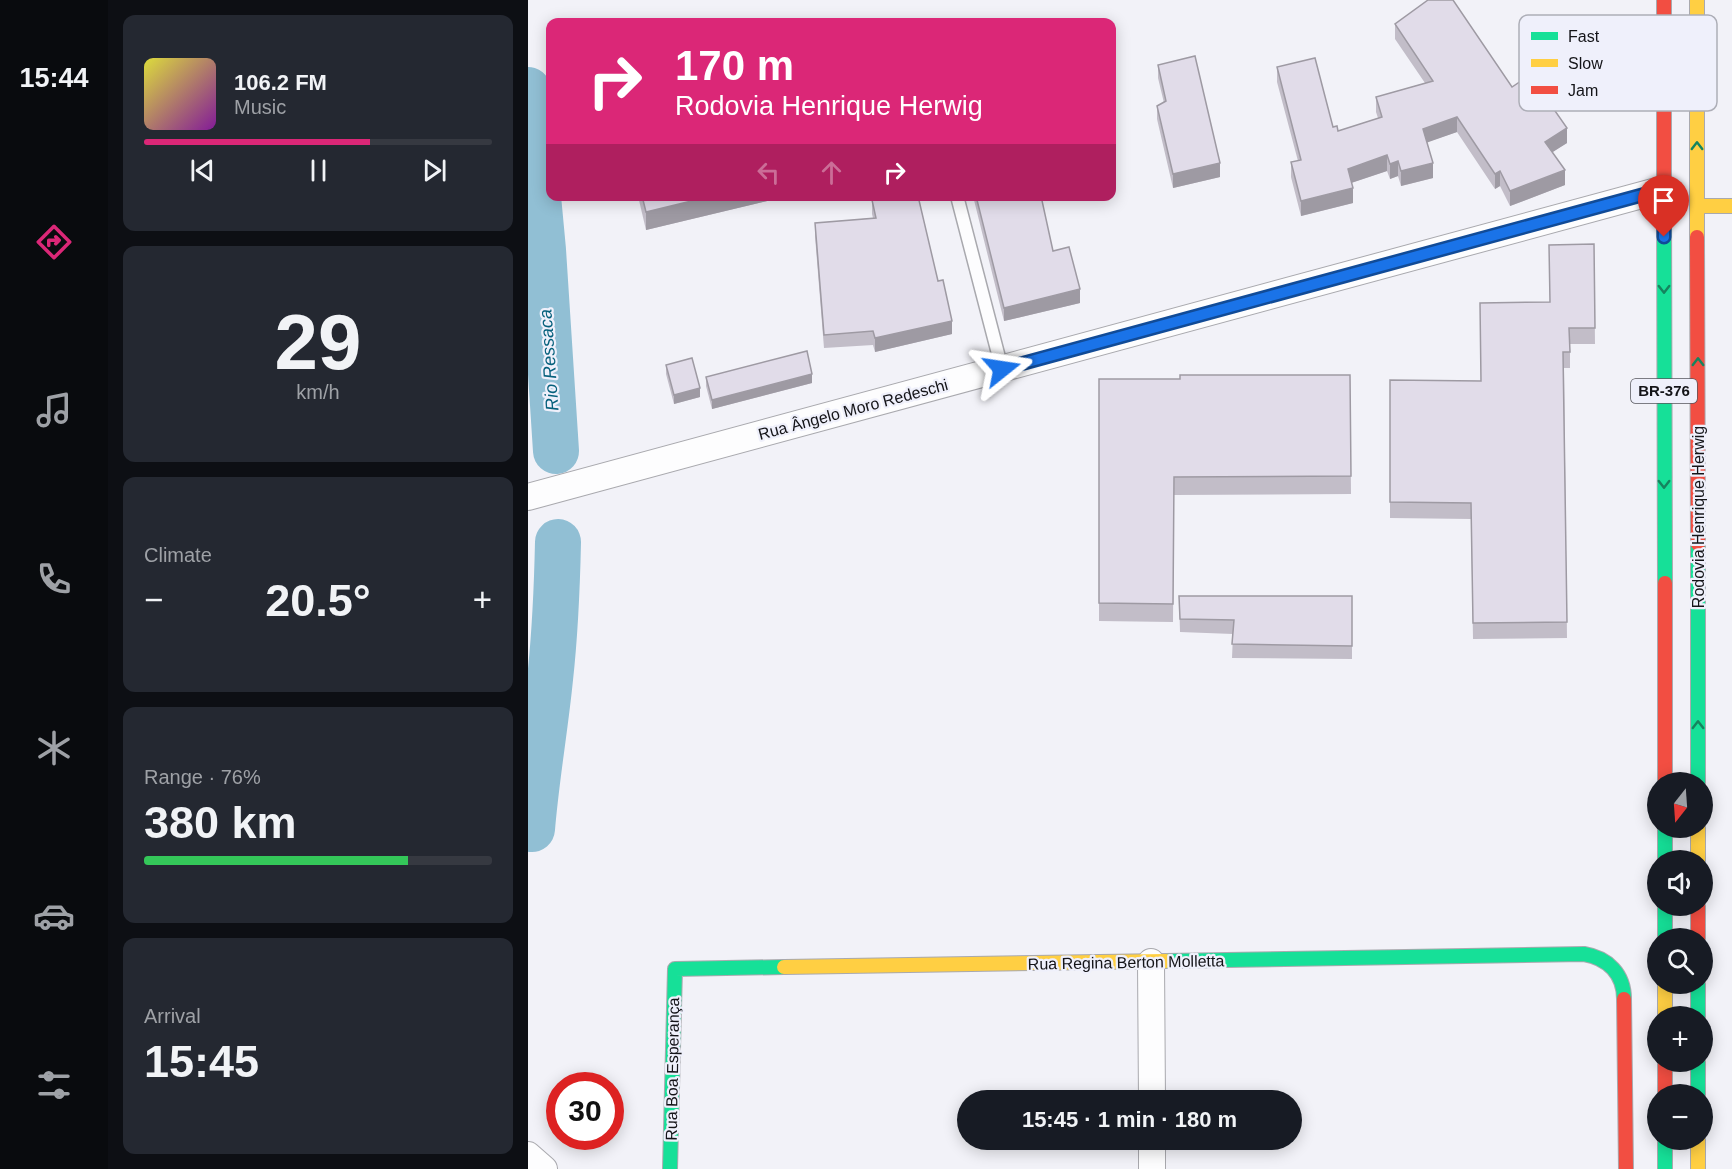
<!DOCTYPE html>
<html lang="en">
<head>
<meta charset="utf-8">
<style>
  body { margin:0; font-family:Arial,sans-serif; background:#242831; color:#f1f3f6; height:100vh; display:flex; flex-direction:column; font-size:22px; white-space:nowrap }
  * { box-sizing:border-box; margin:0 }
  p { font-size:20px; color:#9ea1a6 }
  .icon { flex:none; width:33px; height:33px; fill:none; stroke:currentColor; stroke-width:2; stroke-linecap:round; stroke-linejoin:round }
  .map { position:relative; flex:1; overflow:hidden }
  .panel { display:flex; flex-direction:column; gap:15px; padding:15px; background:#0d0f14; width:420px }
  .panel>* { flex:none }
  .guide { position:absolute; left:18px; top:18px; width:570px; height:183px; border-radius:12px; box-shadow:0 3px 15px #0003; background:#db2777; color:#fff; overflow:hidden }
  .needle { width:39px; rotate:197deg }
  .fabs { position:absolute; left:1119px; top:772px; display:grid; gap:12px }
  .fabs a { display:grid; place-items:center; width:66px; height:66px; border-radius:50%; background:#171b24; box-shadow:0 3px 15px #0003; font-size:30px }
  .speed { position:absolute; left:18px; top:1072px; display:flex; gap:12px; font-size:30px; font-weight:700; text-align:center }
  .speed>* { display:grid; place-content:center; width:78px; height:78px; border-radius:50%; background:#171b24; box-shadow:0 3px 15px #0003; line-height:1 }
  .speed .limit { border:9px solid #d22; background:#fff; color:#111 }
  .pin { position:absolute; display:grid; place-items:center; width:51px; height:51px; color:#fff; margin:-62px -26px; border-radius:50% 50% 50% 0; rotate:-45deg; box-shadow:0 0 6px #0007 }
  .pin .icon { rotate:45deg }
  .me { position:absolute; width:66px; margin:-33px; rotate:75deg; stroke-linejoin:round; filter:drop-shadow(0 0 4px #0008) }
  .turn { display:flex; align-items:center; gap:21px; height:126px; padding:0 30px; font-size:27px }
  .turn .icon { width:78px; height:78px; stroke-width:2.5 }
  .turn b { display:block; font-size:42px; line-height:51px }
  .lanes { display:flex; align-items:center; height:57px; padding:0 30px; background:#0003; justify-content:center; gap:30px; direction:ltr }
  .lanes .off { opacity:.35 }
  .big { font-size:45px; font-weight:700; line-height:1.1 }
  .panel .tile { flex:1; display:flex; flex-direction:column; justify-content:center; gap:9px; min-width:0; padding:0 21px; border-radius:12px; background:#242831 }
  .panel .dial { align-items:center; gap:0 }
  .dial b { font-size:78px; line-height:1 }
  .song { display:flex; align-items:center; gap:18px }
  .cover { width:72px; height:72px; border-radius:9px; background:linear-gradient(135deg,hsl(60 70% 55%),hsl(290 70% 35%)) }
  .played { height:6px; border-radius:3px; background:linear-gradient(90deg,#db2777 65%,#363941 65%) }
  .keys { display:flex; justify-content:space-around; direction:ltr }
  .heat { display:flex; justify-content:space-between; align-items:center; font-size:33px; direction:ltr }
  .charge { height:9px; border-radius:4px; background:linear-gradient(90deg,#34c759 76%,#363941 0) }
  .trip { position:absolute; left:429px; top:1090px; width:345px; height:60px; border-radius:30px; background:#171b24; box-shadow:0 3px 15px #0003; font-weight:700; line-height:60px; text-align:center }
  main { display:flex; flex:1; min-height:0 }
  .menu { display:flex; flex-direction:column; width:108px; justify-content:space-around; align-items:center; background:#090b0e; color:#9ea1a6 }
  .menu .icon { width:42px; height:42px }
  .menu .active { color:#db2777 }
  .menu b { font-size:27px; color:#f1f3f6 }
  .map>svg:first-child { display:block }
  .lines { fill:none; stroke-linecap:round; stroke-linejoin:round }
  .river { stroke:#91bfd4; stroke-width:46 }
  .lane-casing { stroke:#a9a9ae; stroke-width:15 }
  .street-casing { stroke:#a9a9ae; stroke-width:28 }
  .fast-casing { stroke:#a9a9ae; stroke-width:16 }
  .slow-casing { stroke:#a9a9ae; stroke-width:16 }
  .jam-casing { stroke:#a9a9ae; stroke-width:16 }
  .lane { stroke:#fdfdfe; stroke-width:12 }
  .street { stroke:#fdfdfe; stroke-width:26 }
  .fast { stroke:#16e098; stroke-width:14 }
  .slow { stroke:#ffcf43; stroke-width:14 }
  .jam { stroke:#f24e42; stroke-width:14 }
  .wall { fill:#c2bdc8 }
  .shaded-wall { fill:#9e9aa3 }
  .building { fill:#e1dce9; stroke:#9e9aa3; stroke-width:1.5 }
  .oneway { stroke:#15845e }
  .route-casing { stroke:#114b97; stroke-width:15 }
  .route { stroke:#1a73e8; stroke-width:10 }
  .labels { text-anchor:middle; stroke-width:4.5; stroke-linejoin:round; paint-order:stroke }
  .shield { fill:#eff0fb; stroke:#56565c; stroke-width:1.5 }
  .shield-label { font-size:15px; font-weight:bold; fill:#141418 }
  .street-label { font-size:16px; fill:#141418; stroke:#eff0fb }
  .water-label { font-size:18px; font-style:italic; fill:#06607c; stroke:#eff0fb }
  .key { fill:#eff0fb; stroke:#adaeb7; stroke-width:1.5 }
  .key-label { font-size:16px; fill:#141418 }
</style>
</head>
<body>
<main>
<nav class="menu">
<b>15:44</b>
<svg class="icon active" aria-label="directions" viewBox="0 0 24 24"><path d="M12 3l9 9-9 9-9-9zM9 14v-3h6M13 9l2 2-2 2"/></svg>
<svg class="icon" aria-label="music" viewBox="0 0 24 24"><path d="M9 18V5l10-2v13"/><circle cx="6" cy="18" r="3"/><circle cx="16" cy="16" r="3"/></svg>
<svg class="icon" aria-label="phone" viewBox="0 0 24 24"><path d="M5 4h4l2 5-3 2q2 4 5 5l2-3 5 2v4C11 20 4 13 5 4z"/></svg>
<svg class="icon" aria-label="climate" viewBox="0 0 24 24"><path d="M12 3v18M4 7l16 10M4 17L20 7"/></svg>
<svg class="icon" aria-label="car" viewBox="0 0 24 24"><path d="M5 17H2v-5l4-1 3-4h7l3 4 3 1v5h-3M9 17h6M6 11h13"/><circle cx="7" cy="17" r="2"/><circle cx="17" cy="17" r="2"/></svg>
<svg class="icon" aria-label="filters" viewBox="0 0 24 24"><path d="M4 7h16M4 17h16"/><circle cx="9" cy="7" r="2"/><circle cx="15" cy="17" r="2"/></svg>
</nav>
<section class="panel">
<div class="tile">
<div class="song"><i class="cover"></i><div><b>106.2 FM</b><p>Music</p></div></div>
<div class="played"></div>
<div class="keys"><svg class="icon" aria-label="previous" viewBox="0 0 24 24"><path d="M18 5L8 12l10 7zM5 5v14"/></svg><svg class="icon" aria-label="pause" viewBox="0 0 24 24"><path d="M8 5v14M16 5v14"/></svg><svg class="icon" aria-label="next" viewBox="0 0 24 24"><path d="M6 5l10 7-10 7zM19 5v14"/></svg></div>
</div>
<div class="tile dial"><b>29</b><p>km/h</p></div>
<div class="tile"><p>Climate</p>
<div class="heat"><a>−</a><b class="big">20.5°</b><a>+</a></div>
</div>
<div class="tile"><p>Range · 76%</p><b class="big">380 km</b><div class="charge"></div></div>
<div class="tile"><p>Arrival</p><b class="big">15:45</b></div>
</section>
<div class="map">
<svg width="1204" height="1169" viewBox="0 0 1204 1169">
  <rect width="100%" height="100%" fill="#f2f2f8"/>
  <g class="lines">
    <g class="river">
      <path d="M0 90 15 250 28 451"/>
      <path d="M4 829C8 779 17 729 22 679 27 634 29 588 30 542"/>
    </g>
    <defs>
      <path id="lane" d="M429 196 474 369"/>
      <g id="street">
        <path d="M0 497 1136 189"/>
        <path d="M623 962 624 1101"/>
        <path d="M624 1140V1169"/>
        <path d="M0 1155 16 1169"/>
      </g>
      <g id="fast">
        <path d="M1136 199 1137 583"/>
        <path d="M1170 544V783"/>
        <path d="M1137 828V861"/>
        <path d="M1137 906V939"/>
        <path d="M638 961 1056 954C1080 958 1096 974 1096 999"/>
        <path d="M1170 984V1017"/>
        <path d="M1170 1062V1095"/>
        <path d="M1137 1140V1169"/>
        <path d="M142 1169 147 969 256 967"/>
      </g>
      <g id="slow">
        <path d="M1169 0V237"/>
        <path d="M1169 206H1204"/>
        <path d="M1170 828V861"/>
        <path d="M256 967 638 961"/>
        <path d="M1137 984V1017"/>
        <path d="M1170 1140V1169"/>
      </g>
      <g id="jam">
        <path d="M1136 0V199"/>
        <path d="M1169 237 1170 544"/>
        <path d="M1137 583V783"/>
        <path d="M1170 906V939"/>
        <path d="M1096 999 1098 1169"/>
        <path d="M1137 1062V1095"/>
      </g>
    </defs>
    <use href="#lane" class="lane-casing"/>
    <use href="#street" class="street-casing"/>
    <use href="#fast" class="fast-casing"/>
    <use href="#slow" class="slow-casing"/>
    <use href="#jam" class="jam-casing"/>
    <use href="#lane" class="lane"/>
    <use href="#street" class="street"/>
    <use href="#fast" class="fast"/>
    <use href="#slow" class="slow"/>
    <use href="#jam" class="jam"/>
  </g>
  <g class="wall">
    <path d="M867 24 984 87 1039 143 1024 152 1037 185 982 206 972 186 967 189 929 132 899 142 905 178 873 186 870 176 862 179 859 171 823 183 825 203 773 216 763 177V162L770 161 749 82V67L805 127 810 131 850 118 848 112V97L897 83 867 39Z"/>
    <path d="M630 65 692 177 645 188 629 119V106L636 103 630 78Z"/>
    <path d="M110 196H256V197L118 230Z"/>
    <path d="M445 196H513L525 251 552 303 476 321Z"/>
    <path d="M344 200 410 281 424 334 347 352 345 345 296 348 287 236V223L345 218 344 214Z"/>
    <path d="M1066 244 1067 344H1042V368H1036L1039 638 945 639 943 519 862 518V380L953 381 1022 302Z"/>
    <path d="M138 365 172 397 146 404 138 374Z"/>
    <path d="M822 375 823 494 646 495 645 622 571 621V379H652Z"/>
    <path d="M178 377 284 383 184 409 178 386Z"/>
    <path d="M651 596H824V659L704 658 705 634 652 632Z"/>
  </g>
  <g class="shaded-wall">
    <path d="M929 117V132L895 144V129Z"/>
    <path d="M1039 128V143L1017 157V142Z"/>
    <path d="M859 155V171L820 184V169Z"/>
    <path d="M870 161V176L862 179V164Z"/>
    <path d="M692 163V177L645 188V174Z"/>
    <path d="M905 163V178L873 186V171Z"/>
    <path d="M1037 170V185L982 206V191Z"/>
    <path d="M972 171V186L967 189V174Z"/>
    <path d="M825 188V203L773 216V201Z"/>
    <path d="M184 196 256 197 118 230V212Z"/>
    <path d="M552 289V303L476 321V308Z"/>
    <path d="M424 321V334L347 352V338Z"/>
    <path d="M284 374V383L184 409V400Z"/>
    <path d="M172 388V397L146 404V395Z"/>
  </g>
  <g class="building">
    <path d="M900 0H925L984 87 1002 75 1039 128 1017 142 1037 170 982 191 972 171 967 174 929 117 895 129 905 163 873 171 870 161 862 164 859 155 820 169 825 188 773 201 763 162 773 160 749 67 787 58 805 127 809 126 810 131 854 117 848 97 905 81 867 24Z"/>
    <path d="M667 56 692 163 645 174 629 106 638 101 630 65Z"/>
    <path d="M114 196H184L118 212Z"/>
    <path d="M359 196H390L410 281 415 280 424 321 347 338 345 331 296 335 287 223 348 218 344 200Z"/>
    <path d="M448 196H513L525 251 541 247 552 289 476 308Z"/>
    <path d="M1066 244 1067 328H1041L1042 352H1035L1039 622 945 623 943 503 862 502V380L953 381 952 303 1022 302 1021 245Z"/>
    <path d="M279 351 284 374 184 400 178 377Z"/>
    <path d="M164 358 172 388 146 395 138 365Z"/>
    <path d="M652 375H822L823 476 646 477 645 604 571 603V379H652Z"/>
    <path d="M651 596H824V646L704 644 706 620 652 619Z"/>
  </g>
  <defs><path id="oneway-chevron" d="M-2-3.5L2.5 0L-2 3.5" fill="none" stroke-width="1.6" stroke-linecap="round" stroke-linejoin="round" transform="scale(1.5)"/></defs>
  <g class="oneway">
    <use href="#oneway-chevron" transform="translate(1169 146) rotate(-90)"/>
    <use href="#oneway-chevron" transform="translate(1136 289) rotate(90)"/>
    <use href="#oneway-chevron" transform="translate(1170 362) rotate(-90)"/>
    <use href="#oneway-chevron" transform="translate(1136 484) rotate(90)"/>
    <use href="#oneway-chevron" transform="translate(1170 725) rotate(-90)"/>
  </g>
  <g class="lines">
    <defs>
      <path id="route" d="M474 369 1136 189V237"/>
    </defs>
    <use href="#route" class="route-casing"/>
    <use href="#route" class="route"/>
  </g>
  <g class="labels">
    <rect class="shield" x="1103" y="379" width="66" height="24" rx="4.5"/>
    <g class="shield-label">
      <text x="1136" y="396">BR-376</text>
    </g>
    <g class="street-label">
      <text transform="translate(325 409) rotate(-15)" y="6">Rua Ângelo Moro Redeschi</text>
      <text transform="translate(1170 517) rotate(-90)" y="6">Rodovia Henrique Herwig</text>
      <text transform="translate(598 962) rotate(-1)" y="6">Rua Regina Berton Molletta</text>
      <text transform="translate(144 1069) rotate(-89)" y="6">Rua Boa Esperança</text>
    </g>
    <g class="water-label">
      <text transform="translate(21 360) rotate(-94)" y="6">Rio Ressaca</text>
    </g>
  </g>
  <rect x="991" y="15" width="198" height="96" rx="9" class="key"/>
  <rect x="1003" y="32" width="27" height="8" fill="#16e098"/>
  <rect x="1003" y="59" width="27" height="8" fill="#ffcf43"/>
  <rect x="1003" y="86" width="27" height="8" fill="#f24e42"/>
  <g class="key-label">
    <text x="1040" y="42">Fast</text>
    <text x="1040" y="69">Slow</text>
    <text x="1040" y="96">Jam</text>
  </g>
</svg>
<div class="fabs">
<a><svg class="needle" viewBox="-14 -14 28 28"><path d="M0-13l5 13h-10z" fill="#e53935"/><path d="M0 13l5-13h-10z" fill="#9ea1a6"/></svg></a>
<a><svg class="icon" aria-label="sound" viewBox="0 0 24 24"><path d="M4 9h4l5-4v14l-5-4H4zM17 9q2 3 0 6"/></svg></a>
<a><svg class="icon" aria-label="search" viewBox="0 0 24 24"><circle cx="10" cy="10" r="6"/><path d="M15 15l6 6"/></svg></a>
<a>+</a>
<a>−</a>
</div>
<div class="speed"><div class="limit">30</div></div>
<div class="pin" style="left:1136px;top:237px;background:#d93025"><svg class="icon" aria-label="arrive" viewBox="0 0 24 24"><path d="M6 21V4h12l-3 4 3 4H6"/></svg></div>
<svg class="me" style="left:474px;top:369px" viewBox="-20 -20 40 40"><path d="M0-17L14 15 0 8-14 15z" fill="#1a73e8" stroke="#fff" stroke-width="4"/></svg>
<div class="trip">15:45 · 1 min · 180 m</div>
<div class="guide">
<div class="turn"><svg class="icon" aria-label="right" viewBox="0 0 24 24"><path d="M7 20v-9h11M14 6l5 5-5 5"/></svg><div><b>170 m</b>Rodovia Henrique Herwig</div></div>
<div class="lanes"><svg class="icon off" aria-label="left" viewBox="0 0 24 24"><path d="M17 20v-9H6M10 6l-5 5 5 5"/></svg><svg class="icon off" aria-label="ahead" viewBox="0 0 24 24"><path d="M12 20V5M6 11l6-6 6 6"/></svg><svg class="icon" aria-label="right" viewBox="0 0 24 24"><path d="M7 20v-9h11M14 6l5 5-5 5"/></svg></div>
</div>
</div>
</main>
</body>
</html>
